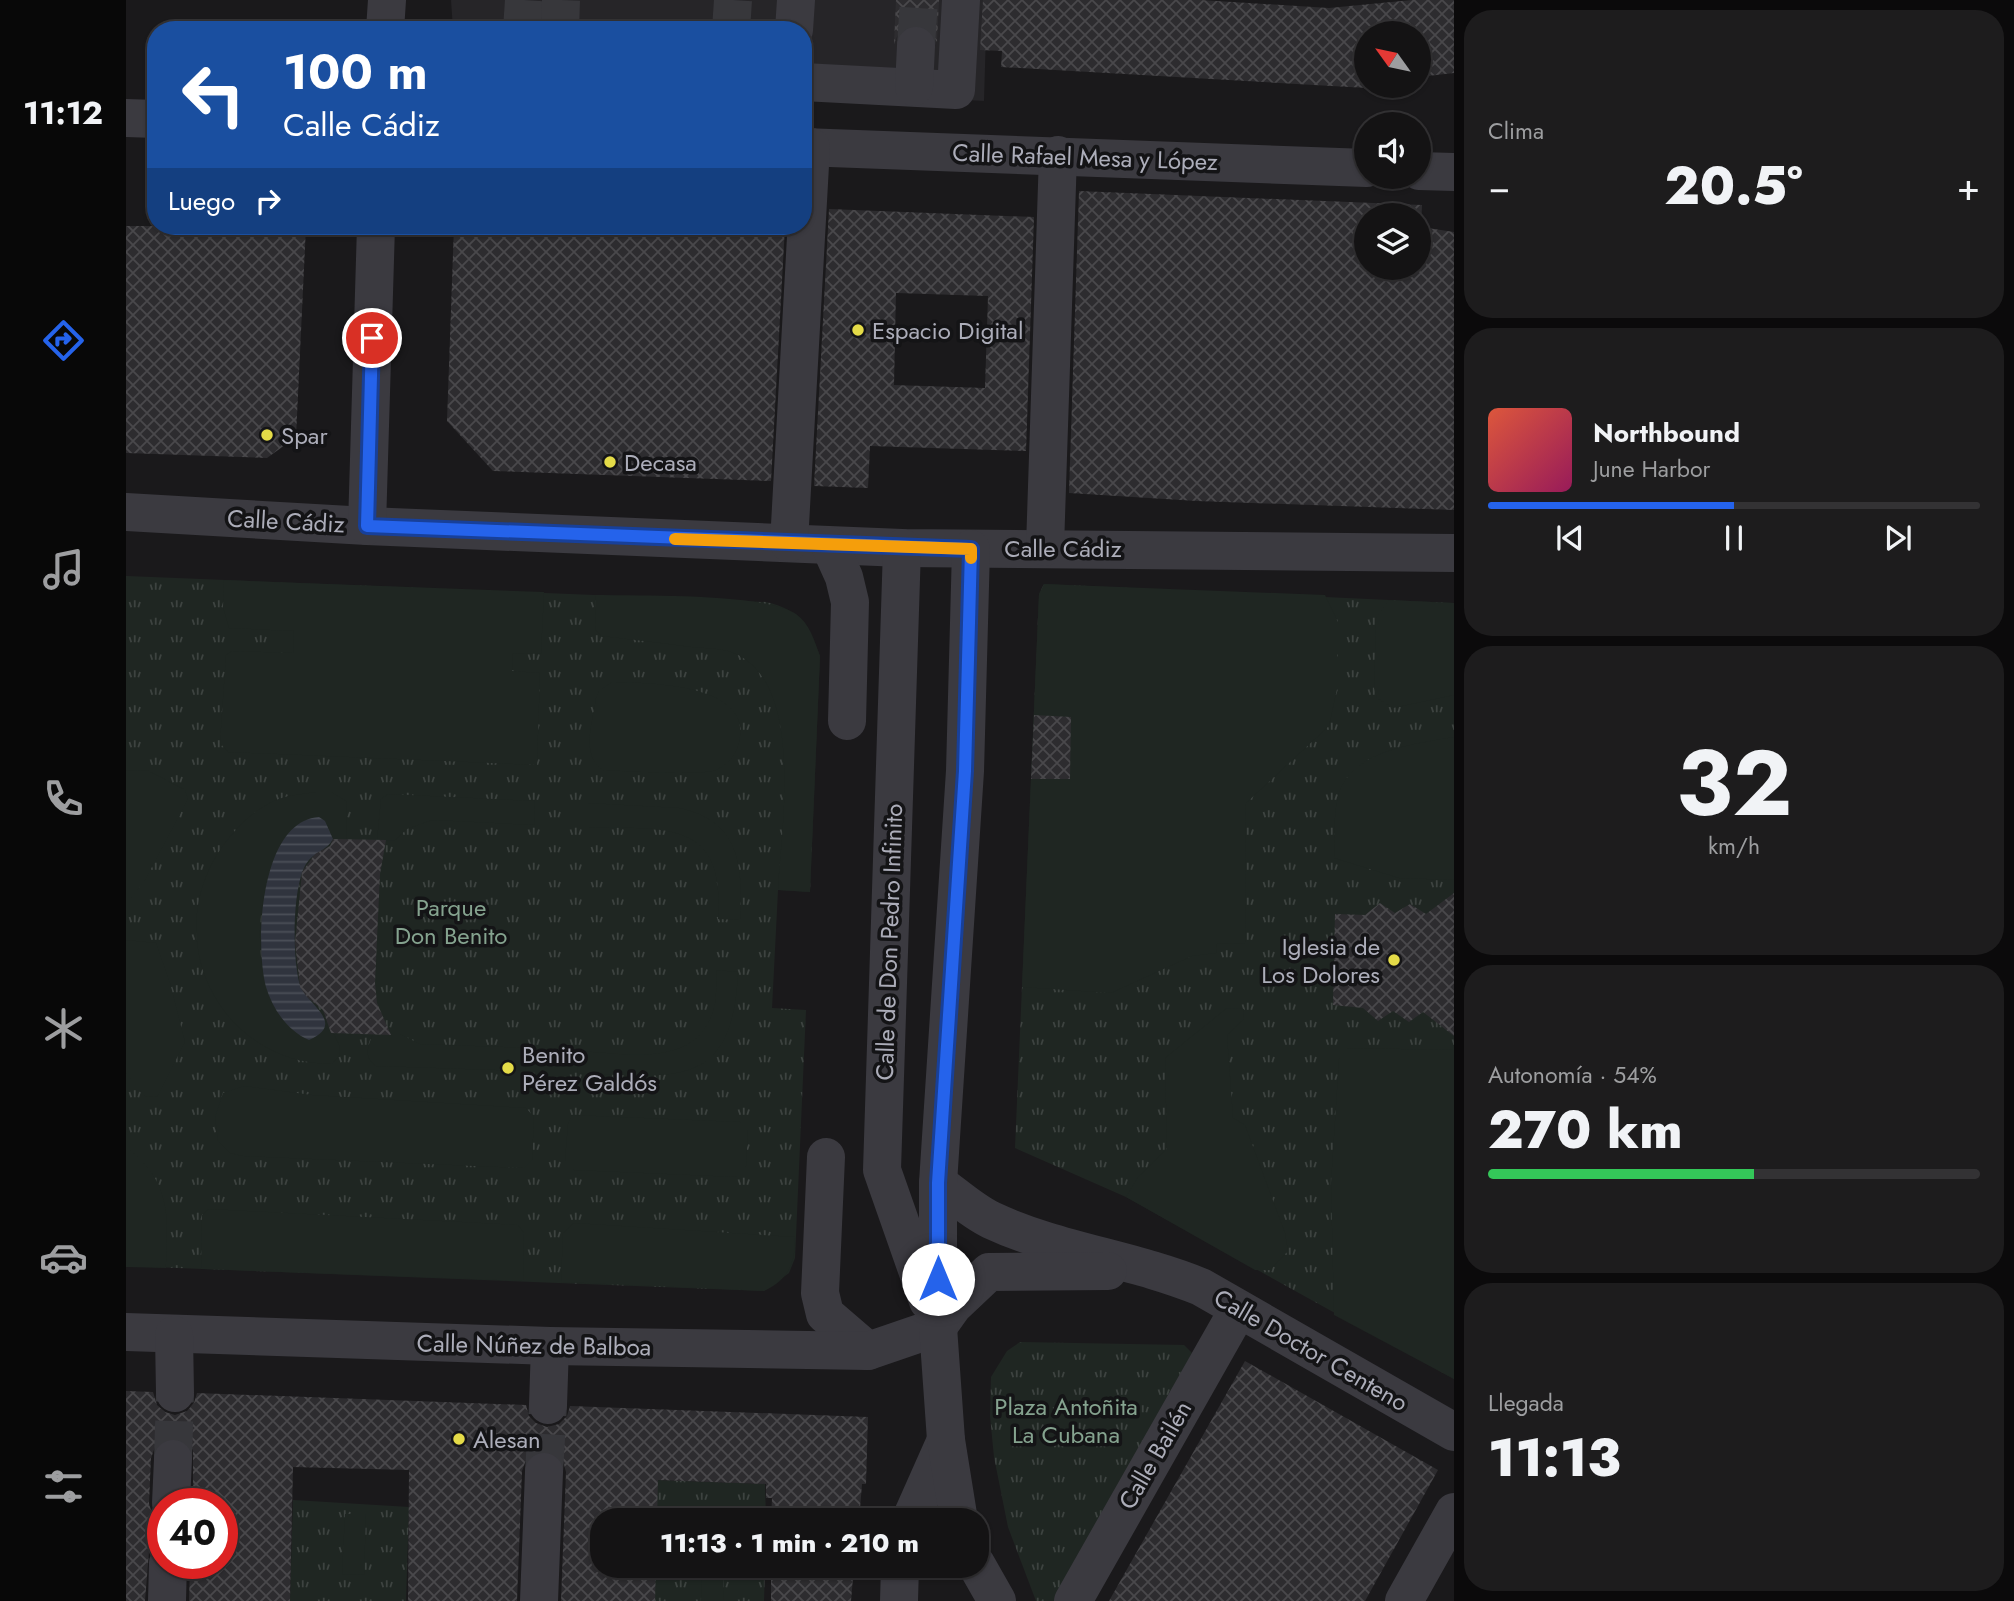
<!DOCTYPE html>
<html lang="es">
<meta charset="utf-8">
<style>
:root{--surface:#141314;--page:#1d1c1d;--text:#f1f3f6;--muted:#9d9ea0;--line:#333234;--accent:#2563eb}
body{margin:0;font-family:Jost,sans-serif;background:var(--page);color:var(--text);height:100vh;display:flex;flex-direction:column;font-size:26px;white-space:nowrap}
*{box-sizing:border-box;margin:0}
p{font-size:23px;color:var(--muted)}
.icon{flex:none;width:38px;height:38px;fill:none;stroke:currentColor;stroke-width:2;stroke-linecap:round;stroke-linejoin:round}
.map{position:relative;flex:1;overflow:hidden}
.sheet{display:flex;flex-direction:column;gap:10px;padding:10px;background:#0b0a0b;width:560px}
.sheet>*{flex:none}
.top-card{position:absolute;left:21px;top:21px;width:665px;height:214px;border-radius:28px;box-shadow:0 2px 5px #0004,0 0 0 2px var(--line);background:#1a4fa0;color:#fff;overflow:hidden}
.needle{width:46px;rotate:303deg}
.controls{position:absolute;left:1228px;top:21px;display:grid;gap:14px}
.controls a{display:grid;place-items:center;width:77px;height:77px;border-radius:50%;background:var(--surface);box-shadow:0 2px 5px #0004,0 0 0 2px var(--line);font-size:35px}
.speed{position:absolute;left:21px;top:1488px;display:flex;gap:14px;font-size:35px;font-weight:700;text-align:center}
.speed>*{display:grid;place-content:center;width:91px;height:91px;border-radius:50%;background:var(--surface);box-shadow:0 2px 5px #0004,0 0 0 2px var(--line);line-height:1}
.speed .limit{border:10px solid #d22;background:#fff;color:#111}
.pin{position:absolute;display:grid;place-items:center;width:60px;height:60px;color:#fff;margin:-30px;border:4px solid #fff;border-radius:50%;box-shadow:0 2px 7px #0007}
.me{position:absolute;width:77px;margin:-38px;rotate:0deg;stroke-linejoin:round;filter:drop-shadow(0 0 5px #0008)}
.turn{display:flex;align-items:center;gap:24px;height:147px;padding:0 21px;font-size:32px}
.turn .icon{width:91px;height:91px;stroke-width:2.5}
.turn b{display:block;font-size:49px;line-height:60px}
.then{display:flex;align-items:center;height:66px;padding:0 21px;background:#0003;gap:14px;font-size:26px}
.big{font-size:52px;font-weight:800;line-height:1.1}
.sheet .widget{flex:1;display:flex;flex-direction:column;justify-content:center;gap:10px;min-width:0;padding:0 24px;border-radius:28px;background:var(--page)}
.sheet .dial{align-items:center;gap:0}
.dial b{font-size:91px;line-height:1}
.song{display:flex;align-items:center;gap:21px}
.cover{width:84px;height:84px;border-radius:10px;background:linear-gradient(135deg,hsl(10 70% 55%),hsl(330 70% 35%))}
.played{height:7px;border-radius:4px;background:linear-gradient(90deg,var(--accent) 50%,var(--line) 50%)}
.keys{display:flex;justify-content:space-around;direction:ltr}
.heat{display:flex;justify-content:space-between;align-items:center;font-size:38px;direction:ltr}
.charge{height:10px;border-radius:5px;background:linear-gradient(90deg,#34c759 54%,var(--line) 0)}
.trip{position:absolute;left:464px;top:1508px;width:399px;height:70px;border-radius:28px;background:var(--surface);box-shadow:0 2px 5px #0004,0 0 0 2px var(--line);font-weight:800;line-height:70px;text-align:center}
main{display:flex;flex:1;min-height:0}
.dock{display:flex;flex-direction:column;width:126px;justify-content:space-around;align-items:center;background:#080808;color:var(--muted)}
.dock .icon{width:49px;height:49px}
.dock .on{color:var(--accent)}
.dock b{font-size:32px;color:var(--text)}
.map>svg:first-child{display:block}
</style>
<main>
<nav class="dock">
<b>11:12</b>
<svg class="icon on" aria-label="directions" viewBox="0 0 24 24"><path d="M12 3l9 9-9 9-9-9zM9 14v-3h6M13 9l2 2-2 2"/></svg>
<svg class="icon" aria-label="music" viewBox="0 0 24 24"><path d="M9 18V5l10-2v13"/><circle cx="6" cy="18" r="3"/><circle cx="16" cy="16" r="3"/></svg>
<svg class="icon" aria-label="phone" viewBox="0 0 24 24"><path d="M5 4h4l2 5-3 2q2 4 5 5l2-3 5 2v4C11 20 4 13 5 4z"/></svg>
<svg class="icon" aria-label="climate" viewBox="0 0 24 24"><path d="M12 3v18M4 7l16 10M4 17L20 7"/></svg>
<svg class="icon" aria-label="car" viewBox="0 0 24 24"><path d="M5 17H2v-5l4-1 3-4h7l3 4 3 1v5h-3M9 17h6M6 11h13"/><circle cx="7" cy="17" r="2"/><circle cx="17" cy="17" r="2"/></svg>
<svg class="icon" aria-label="filters" viewBox="0 0 24 24"><path d="M4 7h16M4 17h16"/><circle cx="9" cy="7" r="2"/><circle cx="15" cy="17" r="2"/></svg>
</nav>
<div class="map">
<svg width="1328" height="1601" viewBox="0 0 1328 1601">
<defs>
<pattern id="park-tufts" width="24" height="20" patternUnits="userSpaceOnUse" patternTransform="scale(1.75)"><rect width="24" height="20" fill="#1f2622"/><path d="M3 7l-1-3M5 7V3M7 7l1-3M15 17l-1-3M17 17v-4M19 17l1-3" fill="none" stroke="#3d4340"/></pattern>
<pattern id="water-rules" width="6" height="5" patternUnits="userSpaceOnUse" patternTransform="scale(1.75)"><rect width="6" height="5" fill="#30343e"/><path d="M0 2.5h6" fill="none" stroke="#4b4f58"/></pattern>
<pattern id="building-cross-hatch" width="8" height="8" patternUnits="userSpaceOnUse" patternTransform="scale(1.75)"><rect width="8" height="8" fill="#2d2c2f"/><path d="M0 0l8 8M0 8l8-8" fill="none" stroke="#49484b"/></pattern>
</defs>
<rect width="100%" height="100%" fill="#1a191b"/>
<polygon fill="#262528" points="325,0 861,0 858,101 677,91 677,30 327,30"/>
<g fill="url(#park-tufts)">
<path d="M0,576L640,602C674,610 682,625 694,656L684,892L652,890L646,1008L680,1010L669,1258L663,1273L638,1291L0,1266Z"/>
<polygon points="918,584 1328,603 1328,1379 1000,1197 889,1148 913,594"/>
<polygon points="894,1342 1058,1345 1066,1353 932,1601 910,1601 882,1527 868,1457 864,1416 865,1377 881,1351"/>
<polygon points="529,1480 639,1484 640,1521 528,1521"/>
<polygon points="167,1500 283,1507 280,1601 164,1601"/>
<polygon points="527,1566 639,1566 638,1601 527,1601"/>
</g>
<g fill="#1f2622">
<polygon points="98,580 418,592 415,654 387,653 386,671 414,673 411,765 102,752 94,743 100,655 106,651 167,653 168,631 103,628 97,607"/>
<polygon points="918,584 1199,595 1211,620 1211,689 1203,726 1120,803 1119,943 1091,944 1090,953 1066,956 985,993 896,987 913,594"/>
<path d="M470,595C513,596 640,593 670,614C684,624 688,640 694,656L684,892L652,890C655,828 681,675 602,651C590,648 576,648 565,647C535,643 505,639 475,636L469,629Z"/>
<polygon points="1263,600 1328,603 1328,695 1267,708 1251,698 1248,688 1250,618"/>
<path d="M486,682C521,683 622,683 614,737C612,752 604,764 590,770C577,776 497,771 477,770C454,755 467,722 470,698L473,691Z"/>
<path d="M1328,737V880L1273,878L1208,858C1209,838 1207,812 1213,793C1227,750 1289,744 1328,737Z"/>
<polygon points="0,770 23,771 59,790 62,799 19,880 5,898 0,898"/>
<path d="M190,792H205L220,801L221,839H207L199,821L181,820C132,852 123,951 146,1001C153,1018 169,1028 183,1040L195,1029L198,1013L214,1047L213,1056L206,1064C88,1063 29,928 103,838C115,823 130,809 148,801C161,795 176,794 190,792Z"/>
<polygon points="262,794 409,801 408,825 306,820 281,829 268,841 251,840 255,799"/>
<path d="M462,803L553,808C615,821 617,867 614,920L592,919C600,817 538,830 462,827Z"/>
<polygon points="0,940 30,943 44,983 59,1042 31,1097 19,1096 0,1073"/>
<path d="M590,970L612,972C607,1093 546,1076 451,1073L452,1051C500,1053 571,1070 588,1008C591,997 590,983 590,970Z"/>
<polygon points="1101,1008 1118,1009 1117,1020 1101,1035 1107,1118 1119,1125 1159,1233 1162,1251 1144,1270 1129,1270 1000,1197 1012,1177 1041,1149 1039,1058"/>
<path d="M247,1034H274L294,1044L401,1048L399,1071L250,1066C237,1057 242,1046 247,1034Z"/>
<polygon points="1222,1048 1328,1050 1328,1379 1208,1315 1205,1183 1213,1059"/>
<polygon points="118,1086 186,1095 400,1108 408,1117 406,1160 398,1168 117,1156 104,1153 92,1141 89,1117 97,1093"/>
<polygon points="446,1115 614,1122 622,1131 620,1166 610,1177 448,1170 439,1160 442,1124"/>
<path d="M0,1147C46,1182 42,1216 40,1268L0,1267Z"/>
<polygon points="83,1209 392,1225 398,1233 397,1281 75,1269 76,1215"/>
<path d="M448,1223L669,1237C669,1264 663,1279 638,1291L435,1282L437,1233Z"/>
<polygon points="219,1514 240,1514 238,1575 216,1574"/>
<polygon points="576,1566 598,1566 597,1601 575,1601"/>
</g>
<path fill="url(#water-rules)" d="M193,817L199,821L207,839C201,851 187,852 180,864C167,886 167,945 171,970C172,980 174,988 180,995C190,1009 216,1026 183,1040C162,1031 147,1010 140,987C129,946 133,821 193,817Z"/>
<g fill="url(#building-cross-hatch)" fill-rule="evenodd">
<polygon points="770,0 813,0 811,42 802,28 790,24 779,27 772,34 768,44"/>
<polygon points="857,0 1075,0 1203,8 1286,0 1328,0 1328,73 1293,77 1293,33 1241,33 1241,88 875,67 876,51 854,50"/>
<path d="M953,191L1296,205L1295,227L1328,232V510L1071,501L943,493ZM1241,215H1293V268H1241Z"/>
<path d="M703,209L908,217L900,451L744,446L742,488L688,486ZM770,293L862,296L859,388L768,385Z"/>
<polygon points="0,226 180,226 170,437 141,458 0,453"/>
<polygon points="328,226 659,226 645,481 367,471 321,421"/>
<polygon points="908,715 945,717 944,779 905,779"/>
<polygon points="207,839 260,840 254,874 249,983 251,1003 265,1035 205,1033 197,1010 181,997 174,987 169,943 176,872 189,854 204,846"/>
<polygon points="1328,893 1328,1036 1297,1012 1283,1022 1267,1011 1252,1021 1237,1008 1207,1005 1209,914 1239,915 1254,903 1269,913 1284,904 1300,914"/>
<polygon points="1119,1361 1312,1470 1239,1601 983,1601"/>
<polygon points="0,1391 27,1392 31,1405 39,1412 49,1415 61,1411 68,1403 71,1393 400,1405 403,1416 410,1423 421,1427 433,1424 441,1416 444,1406 742,1417 740,1484 736,1484 733,1521 645,1521 646,1498 640,1498 640,1484 532,1480 531,1521 476,1521 476,1566 530,1566 529,1601 435,1601 440,1472 437,1461 429,1453 418,1450 408,1452 400,1460 396,1471 391,1601 282,1601 283,1470 167,1467 164,1601 63,1601 64,1563 96,1563 96,1503 67,1503 67,1450 58,1440 47,1437 38,1439 29,1447 25,1458 23,1503 26,1514 37,1523 37,1542 23,1552 19,1601 0,1601"/>
<polygon points="645,1566 728,1566 725,1601 645,1601"/>
</g>
<g fill="none" stroke-linecap="round" stroke-linejoin="round">
<g stroke="#37373b" stroke-width="38" stroke-dasharray="38 19" stroke-linecap="butt">
<polyline points="396,30 398,0"/>
<polyline points="434,30 435,0"/>
<polyline points="605,30 607,0"/>
<polyline points="790,46 793,0"/>
<polyline points="47,1459 49,1393"/>
<polyline points="418,1472 422,1405"/>
</g>
<g stroke="#3b3a40" stroke-width="38">
<polyline points="259,30 261,0"/>
<polyline points="668,30 670,0"/>
<polyline points="677,82 830,90 835,0"/>
<polyline points="788,87 790,46"/>
<polyline points="0,118 30,119"/>
<polyline points="677,147 1241,168"/>
<polyline points="1293,171 1328,172"/>
<polyline points="0,512 241,526 776,548 1328,553"/>
<polyline points="241,526 250,226"/>
<polyline points="663,543 685,147"/>
<polyline points="704,546 718,577 724,602 721,721"/>
<polyline points="919,547 932,155"/>
<polyline points="776,548 756,1170 802,1301"/>
<polyline points="700,1157 694,1293 699,1314 742,1351"/>
<path d="M812,1183C829,1195 846,1211 865,1220C931,1251 1007,1259 1075,1287L1328,1432"/>
<polyline points="812,1327 827,1306 863,1272 982,1271"/>
<polyline points="0,1332 424,1346 742,1351 812,1327"/>
<polyline points="48,1335 49,1393"/>
<polyline points="422,1405 424,1346"/>
<polyline points="45,1503 47,1459"/>
<polyline points="784,1521 820,1440"/>
<polyline points="833,1521 820,1440 812,1327 812,1183 839,771 845,549"/>
<polyline points="850,1564 871,1601"/>
<polyline points="41,1601 42,1563"/>
<polyline points="413,1601 418,1472"/>
<polyline points="773,1601 774,1566"/>
<polyline points="947,1601 1112,1310"/>
<polyline points="1278,1601 1328,1512"/>
</g>
</g>
<g fill="none" stroke-linecap="round" stroke-linejoin="round">
<g stroke="#184099" stroke-width="18">
<polyline id="route" points="246,338 241,526 845,549 839,771 812,1183 812,1279"/>
</g>
<use href="#route" stroke="#2563eb" stroke-width="12"/>
<polyline stroke="#f59e0b" stroke-width="12" points="549,539 845,549 845,558"/>
</g>
<g fill="#e4db48" stroke="#141416" stroke-width="2.5">
<circle cx="732" cy="330" r="7"/>
<circle cx="141" cy="435" r="7"/>
<circle cx="484" cy="462" r="7"/>
<circle cx="1268" cy="960" r="7"/>
<circle cx="382" cy="1068" r="7"/>
<circle cx="333" cy="1439" r="7"/>
</g>
<g text-anchor="middle" dominant-baseline="central" stroke-width="7" stroke-linejoin="round" paint-order="stroke">
<g font-size="24" fill="#acadb9" stroke="#141416">
<text transform="translate(959 157) rotate(2)">Calle Rafael Mesa y López</text>
<text transform="translate(160 521) rotate(3)">Calle Cádiz</text>
<text x="937" y="548">Calle Cádiz</text>
<text transform="translate(763 942) rotate(-88)">Calle de Don Pedro Infinito</text>
<text transform="translate(408 1345) rotate(1)">Calle Núñez de Balboa</text>
<text transform="translate(1185 1350) rotate(30)">Calle Doctor Centeno</text>
<text transform="translate(1029 1455) rotate(-60)">Calle Bailén</text>
</g>
<g font-size="24" fill="#acadb9" stroke="#141416" text-anchor="start">
<text x="746" y="330">Espacio Digital</text>
<text x="155" y="435">Spar</text>
<text x="498" y="462">Decasa</text>
<text x="1254" y="946" text-anchor="end">Iglesia de<tspan x="1254" dy="28">Los Dolores</tspan></text>
<text x="396" y="1054">Benito<tspan x="396" dy="28">Pérez Galdós</tspan></text>
<text x="347" y="1439">Alesan</text>
</g>
<g font-size="24" fill="#85a38f" stroke="#141416">
<text x="325" y="907">Parque<tspan x="325" dy="28">Don Benito</tspan></text>
<text x="940" y="1406">Plaza Antoñita<tspan x="940" dy="28">La Cubana</tspan></text>
</g>
</g>
</svg>
<div class="controls">
<a><svg class="needle" viewBox="-14 -14 28 28"><path d="M0-13l5 13h-10z" fill="#e53935"/><path d="M0 13l5-13h-10z" fill="#9d9ea0"/></svg></a>
<a><svg class="icon" aria-label="sound" viewBox="0 0 24 24"><path d="M4 9h4l5-4v14l-5-4H4zM17 9q2 3 0 6"/></svg></a>
<a><svg class="icon" aria-label="layers" viewBox="0 0 24 24"><path d="M12 4l9 5-9 5-9-5zM3 14l9 5 9-5"/></svg></a>
</div>
<div class="speed"><div class="limit">40</div></div>
<div class="pin" style="left:246px;top:338px;background:#d93025"><svg class="icon" aria-label="arrive" viewBox="0 0 24 24"><path d="M6 21V4h12l-3 4 3 4H6"/></svg></div>
<svg class="me" style="left:812px;top:1279px" viewBox="-20 -20 40 40"><circle r="19" fill="#fff"/><path d="M0-13L10 11 0 6-10 11z" fill="#2563eb"/></svg>
<div class="trip">11:13 · 1 min · 210 m</div>
<div class="top-card">
<div class="turn"><svg class="icon" aria-label="left" viewBox="0 0 24 24"><path d="M17 20v-9H6M10 6l-5 5 5 5"/></svg><div><b>100 m</b>Calle Cádiz</div></div>
<div class="then">Luego<svg class="icon" aria-label="right" viewBox="0 0 24 24"><path d="M7 20v-9h11M14 6l5 5-5 5"/></svg></div>
</div>
</div>
<section class="sheet">
<div class="widget"><p>Clima</p>
<div class="heat"><a>−</a><b class="big">20.5°</b><a>+</a></div>
</div>
<div class="widget">
<div class="song"><i class="cover"></i><div><b>Northbound</b><p>June Harbor</p></div></div>
<div class="played"></div>
<div class="keys"><svg class="icon" aria-label="previous" viewBox="0 0 24 24"><path d="M18 5L8 12l10 7zM5 5v14"/></svg><svg class="icon" aria-label="pause" viewBox="0 0 24 24"><path d="M8 5v14M16 5v14"/></svg><svg class="icon" aria-label="next" viewBox="0 0 24 24"><path d="M6 5l10 7-10 7zM19 5v14"/></svg></div>
</div>
<div class="widget dial"><b>32</b><p>km/h</p></div>
<div class="widget"><p>Autonomía · 54%</p><b class="big">270 km</b><div class="charge"></div></div>
<div class="widget"><p>Llegada</p><b class="big">11:13</b></div>
</section>
</main>
